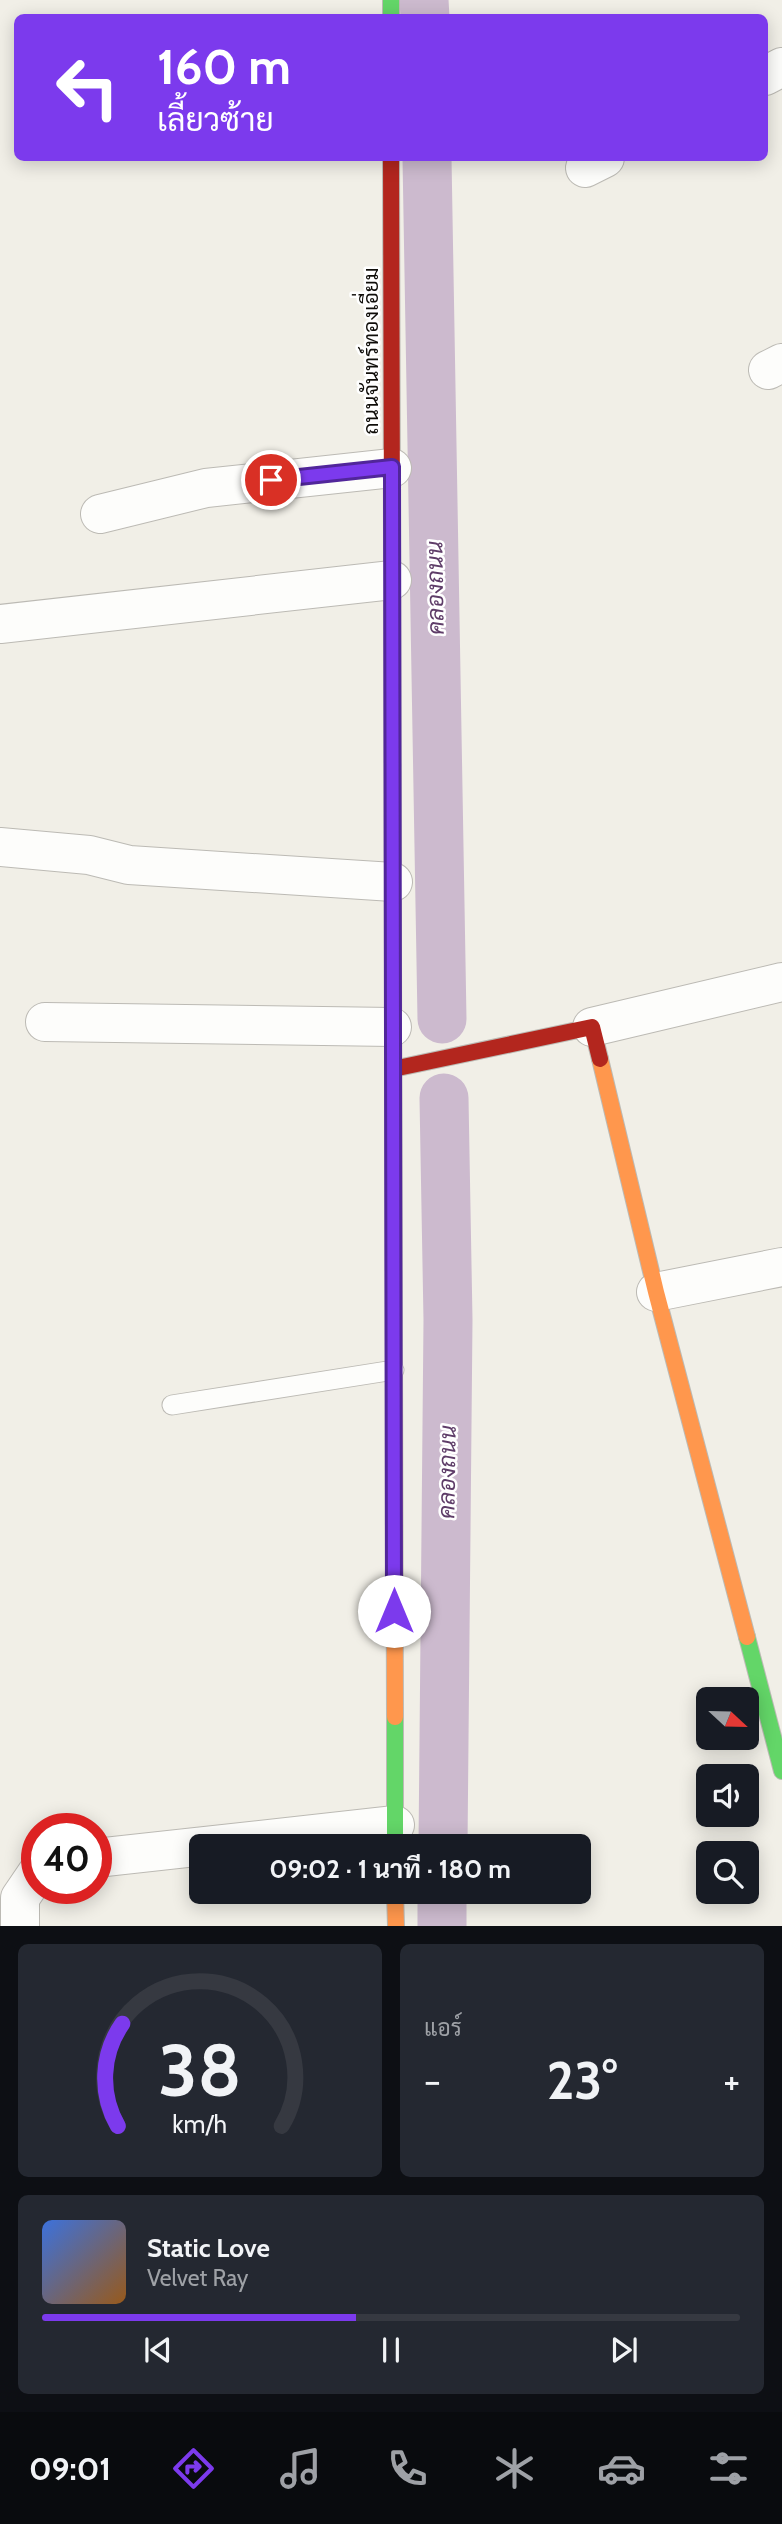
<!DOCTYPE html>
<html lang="th">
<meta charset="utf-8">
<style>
:root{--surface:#171b24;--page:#242831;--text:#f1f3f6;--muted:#9ea1a6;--line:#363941;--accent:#7c3aed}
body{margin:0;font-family:Cabin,Sarabun,sans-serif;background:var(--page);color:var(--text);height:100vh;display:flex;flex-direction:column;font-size:26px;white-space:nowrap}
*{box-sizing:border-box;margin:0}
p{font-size:23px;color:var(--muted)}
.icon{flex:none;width:38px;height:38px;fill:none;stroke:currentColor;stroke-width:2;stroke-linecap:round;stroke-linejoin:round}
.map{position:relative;height:1926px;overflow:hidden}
.drawer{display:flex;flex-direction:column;gap:18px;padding:18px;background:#0d0f14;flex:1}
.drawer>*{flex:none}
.hud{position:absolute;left:14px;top:14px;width:754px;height:147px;border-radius:10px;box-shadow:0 4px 18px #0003;background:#7c3aed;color:#fff;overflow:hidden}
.needle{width:46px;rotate:112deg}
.controls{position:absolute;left:696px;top:1687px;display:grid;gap:14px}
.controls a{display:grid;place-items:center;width:63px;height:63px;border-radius:10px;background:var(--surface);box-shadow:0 4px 18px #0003;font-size:35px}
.speed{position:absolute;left:21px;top:1813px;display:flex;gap:14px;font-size:35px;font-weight:700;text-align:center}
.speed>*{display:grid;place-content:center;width:91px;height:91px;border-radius:50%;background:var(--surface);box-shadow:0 4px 18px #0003;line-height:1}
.speed .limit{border:10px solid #d22;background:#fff;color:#111}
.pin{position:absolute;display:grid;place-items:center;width:60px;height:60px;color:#fff;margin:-30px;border:4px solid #fff;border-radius:50%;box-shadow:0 2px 7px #0007}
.me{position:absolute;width:77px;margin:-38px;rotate:0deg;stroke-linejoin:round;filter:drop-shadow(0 0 5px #0008)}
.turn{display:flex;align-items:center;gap:24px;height:147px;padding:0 28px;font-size:32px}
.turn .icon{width:91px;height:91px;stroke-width:2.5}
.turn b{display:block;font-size:49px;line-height:60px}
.big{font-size:52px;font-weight:700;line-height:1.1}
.drawer .widget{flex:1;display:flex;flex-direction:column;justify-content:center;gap:10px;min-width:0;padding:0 24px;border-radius:10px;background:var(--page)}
.drawer .dial{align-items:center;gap:0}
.dial svg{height:182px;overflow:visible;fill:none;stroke:var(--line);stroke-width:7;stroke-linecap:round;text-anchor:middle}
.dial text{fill:var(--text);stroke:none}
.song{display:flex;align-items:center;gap:21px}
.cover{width:84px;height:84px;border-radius:10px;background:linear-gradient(135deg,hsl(220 70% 55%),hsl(30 70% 35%))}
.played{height:7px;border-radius:4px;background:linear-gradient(90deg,var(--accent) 45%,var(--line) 45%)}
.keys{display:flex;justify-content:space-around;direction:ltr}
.heat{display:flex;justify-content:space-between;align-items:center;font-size:38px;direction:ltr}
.drawer .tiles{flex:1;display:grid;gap:18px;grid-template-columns:1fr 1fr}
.widget:last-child{grid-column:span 2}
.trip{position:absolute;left:189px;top:1834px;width:402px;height:70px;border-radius:10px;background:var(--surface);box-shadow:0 4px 18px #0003;font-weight:700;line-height:70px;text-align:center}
.tab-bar{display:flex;height:112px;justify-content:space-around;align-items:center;background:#090b0e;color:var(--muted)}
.tab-bar .icon{width:49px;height:49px}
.tab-bar .selected{color:var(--accent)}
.tab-bar b{font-size:32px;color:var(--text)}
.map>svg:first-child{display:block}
</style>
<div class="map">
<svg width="782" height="1926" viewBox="0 0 782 1926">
<rect width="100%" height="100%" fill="#f1efe7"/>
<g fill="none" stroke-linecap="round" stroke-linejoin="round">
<g stroke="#ccbace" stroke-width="49">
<polyline points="424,0 425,18"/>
<polyline points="427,158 442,1019"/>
<polyline points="443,1846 448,1320 444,1098"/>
<polyline points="442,1926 442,1892"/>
</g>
<g stroke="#bcbab4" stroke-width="21">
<polyline id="lane" points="172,1405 394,1370"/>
</g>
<g stroke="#bcbab4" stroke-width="40">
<g id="street">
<polyline points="765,76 782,67"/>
<polyline points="585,168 605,158"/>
<polyline points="768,370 782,363"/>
<polyline points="100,514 206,488 392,468"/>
<polyline points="0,624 392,580"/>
<polyline points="0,847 89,855 129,865 393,882"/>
<polyline points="45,1022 392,1027"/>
<polyline points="592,1027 782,982"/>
<polyline points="656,1292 782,1267"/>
<polyline points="96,1858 395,1825"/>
<polyline points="20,1926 20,1898 37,1873"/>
</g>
</g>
<g stroke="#bcbab4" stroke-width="18">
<g id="fast">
<polyline points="391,0 391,18"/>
<polyline points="392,529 393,962"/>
<polyline points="747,1637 782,1771"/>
<polyline points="395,1717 395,1846"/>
</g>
</g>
<g stroke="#bcbab4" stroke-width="18">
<g id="slow">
<polyline points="600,1059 656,1292 747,1637"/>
<polyline points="394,1356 395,1717"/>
<polyline points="395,1892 396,1926"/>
</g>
</g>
<g stroke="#bcbab4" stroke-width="18">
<g id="jam">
<polyline points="391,158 392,529"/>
<polyline points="393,962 394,1356"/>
<polyline points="393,1069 592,1027 600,1059"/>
</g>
</g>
<use href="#lane" stroke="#fdfdfb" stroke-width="19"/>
<use href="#street" stroke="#fdfdfb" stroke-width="38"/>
<use href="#fast" stroke="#63d668" stroke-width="16"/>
<use href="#slow" stroke="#ff974d" stroke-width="16"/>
<use href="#jam" stroke="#b3261e" stroke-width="16"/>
</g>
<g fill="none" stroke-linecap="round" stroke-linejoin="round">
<g stroke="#51269a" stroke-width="18">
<polyline id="route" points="271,480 392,467 394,1611"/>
</g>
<use href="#route" stroke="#7c3aed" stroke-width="12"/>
</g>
<g text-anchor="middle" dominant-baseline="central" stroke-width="5" stroke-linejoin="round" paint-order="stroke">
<g font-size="21" fill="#0f0d09" stroke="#fff">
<text transform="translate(370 351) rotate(-90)">ถนนจันทร์ทองเอี่ยม</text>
</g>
<g font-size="23" font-style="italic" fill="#5e3c68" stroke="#fff">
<text transform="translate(435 588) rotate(-91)">คลองถนน</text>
<text transform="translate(447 1472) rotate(-89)">คลองถนน</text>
</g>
</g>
</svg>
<div class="controls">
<a><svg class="needle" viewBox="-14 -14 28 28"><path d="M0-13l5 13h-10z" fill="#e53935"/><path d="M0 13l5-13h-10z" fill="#9ea1a6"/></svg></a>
<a><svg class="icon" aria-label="sound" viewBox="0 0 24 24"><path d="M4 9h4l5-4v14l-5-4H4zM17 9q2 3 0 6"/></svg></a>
<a><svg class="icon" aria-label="search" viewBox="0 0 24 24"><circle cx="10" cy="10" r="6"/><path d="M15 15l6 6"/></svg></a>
</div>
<div class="speed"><div class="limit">40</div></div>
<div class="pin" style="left:271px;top:480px;background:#d93025"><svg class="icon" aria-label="arrive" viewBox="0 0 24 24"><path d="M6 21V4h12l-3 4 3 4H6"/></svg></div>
<svg class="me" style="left:394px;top:1611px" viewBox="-20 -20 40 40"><circle r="19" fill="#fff"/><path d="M0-13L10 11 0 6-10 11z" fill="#7c3aed"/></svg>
<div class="trip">09:02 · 1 นาที · 180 m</div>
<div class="hud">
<div class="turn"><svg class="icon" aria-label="left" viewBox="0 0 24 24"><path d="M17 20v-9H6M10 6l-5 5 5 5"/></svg><div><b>160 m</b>เลี้ยวซ้าย</div></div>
</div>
</div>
<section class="drawer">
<div class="tiles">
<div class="widget dial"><svg viewBox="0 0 100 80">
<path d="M14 69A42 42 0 1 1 86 69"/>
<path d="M14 69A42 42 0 0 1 16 24" stroke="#7c3aed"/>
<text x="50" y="56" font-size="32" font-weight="700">38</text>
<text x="50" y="72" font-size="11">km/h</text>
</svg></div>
<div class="widget"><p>แอร์</p>
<div class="heat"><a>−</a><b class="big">23°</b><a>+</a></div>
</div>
<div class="widget">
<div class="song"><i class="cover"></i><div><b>Static Love</b><p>Velvet Ray</p></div></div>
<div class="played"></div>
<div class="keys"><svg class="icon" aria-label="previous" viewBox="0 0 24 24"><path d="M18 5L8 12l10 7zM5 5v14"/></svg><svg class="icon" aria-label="pause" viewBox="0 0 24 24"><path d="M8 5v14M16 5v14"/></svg><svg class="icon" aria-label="next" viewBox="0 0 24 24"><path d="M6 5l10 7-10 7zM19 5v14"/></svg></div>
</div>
</div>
</section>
<nav class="tab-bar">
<b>09:01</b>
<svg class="icon selected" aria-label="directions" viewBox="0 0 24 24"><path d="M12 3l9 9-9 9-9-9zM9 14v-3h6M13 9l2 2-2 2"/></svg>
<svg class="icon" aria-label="music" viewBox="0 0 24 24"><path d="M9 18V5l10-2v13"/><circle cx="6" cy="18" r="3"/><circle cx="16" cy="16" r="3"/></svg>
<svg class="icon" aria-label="phone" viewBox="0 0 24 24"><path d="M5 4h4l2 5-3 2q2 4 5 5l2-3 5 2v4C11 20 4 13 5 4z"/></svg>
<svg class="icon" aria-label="climate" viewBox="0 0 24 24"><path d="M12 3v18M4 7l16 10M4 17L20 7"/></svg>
<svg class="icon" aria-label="car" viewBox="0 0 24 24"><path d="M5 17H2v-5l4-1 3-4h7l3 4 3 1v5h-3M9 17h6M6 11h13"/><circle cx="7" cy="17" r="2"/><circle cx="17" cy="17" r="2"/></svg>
<svg class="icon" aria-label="filters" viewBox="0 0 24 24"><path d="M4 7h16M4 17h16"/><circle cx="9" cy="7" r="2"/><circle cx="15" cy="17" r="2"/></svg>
</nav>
